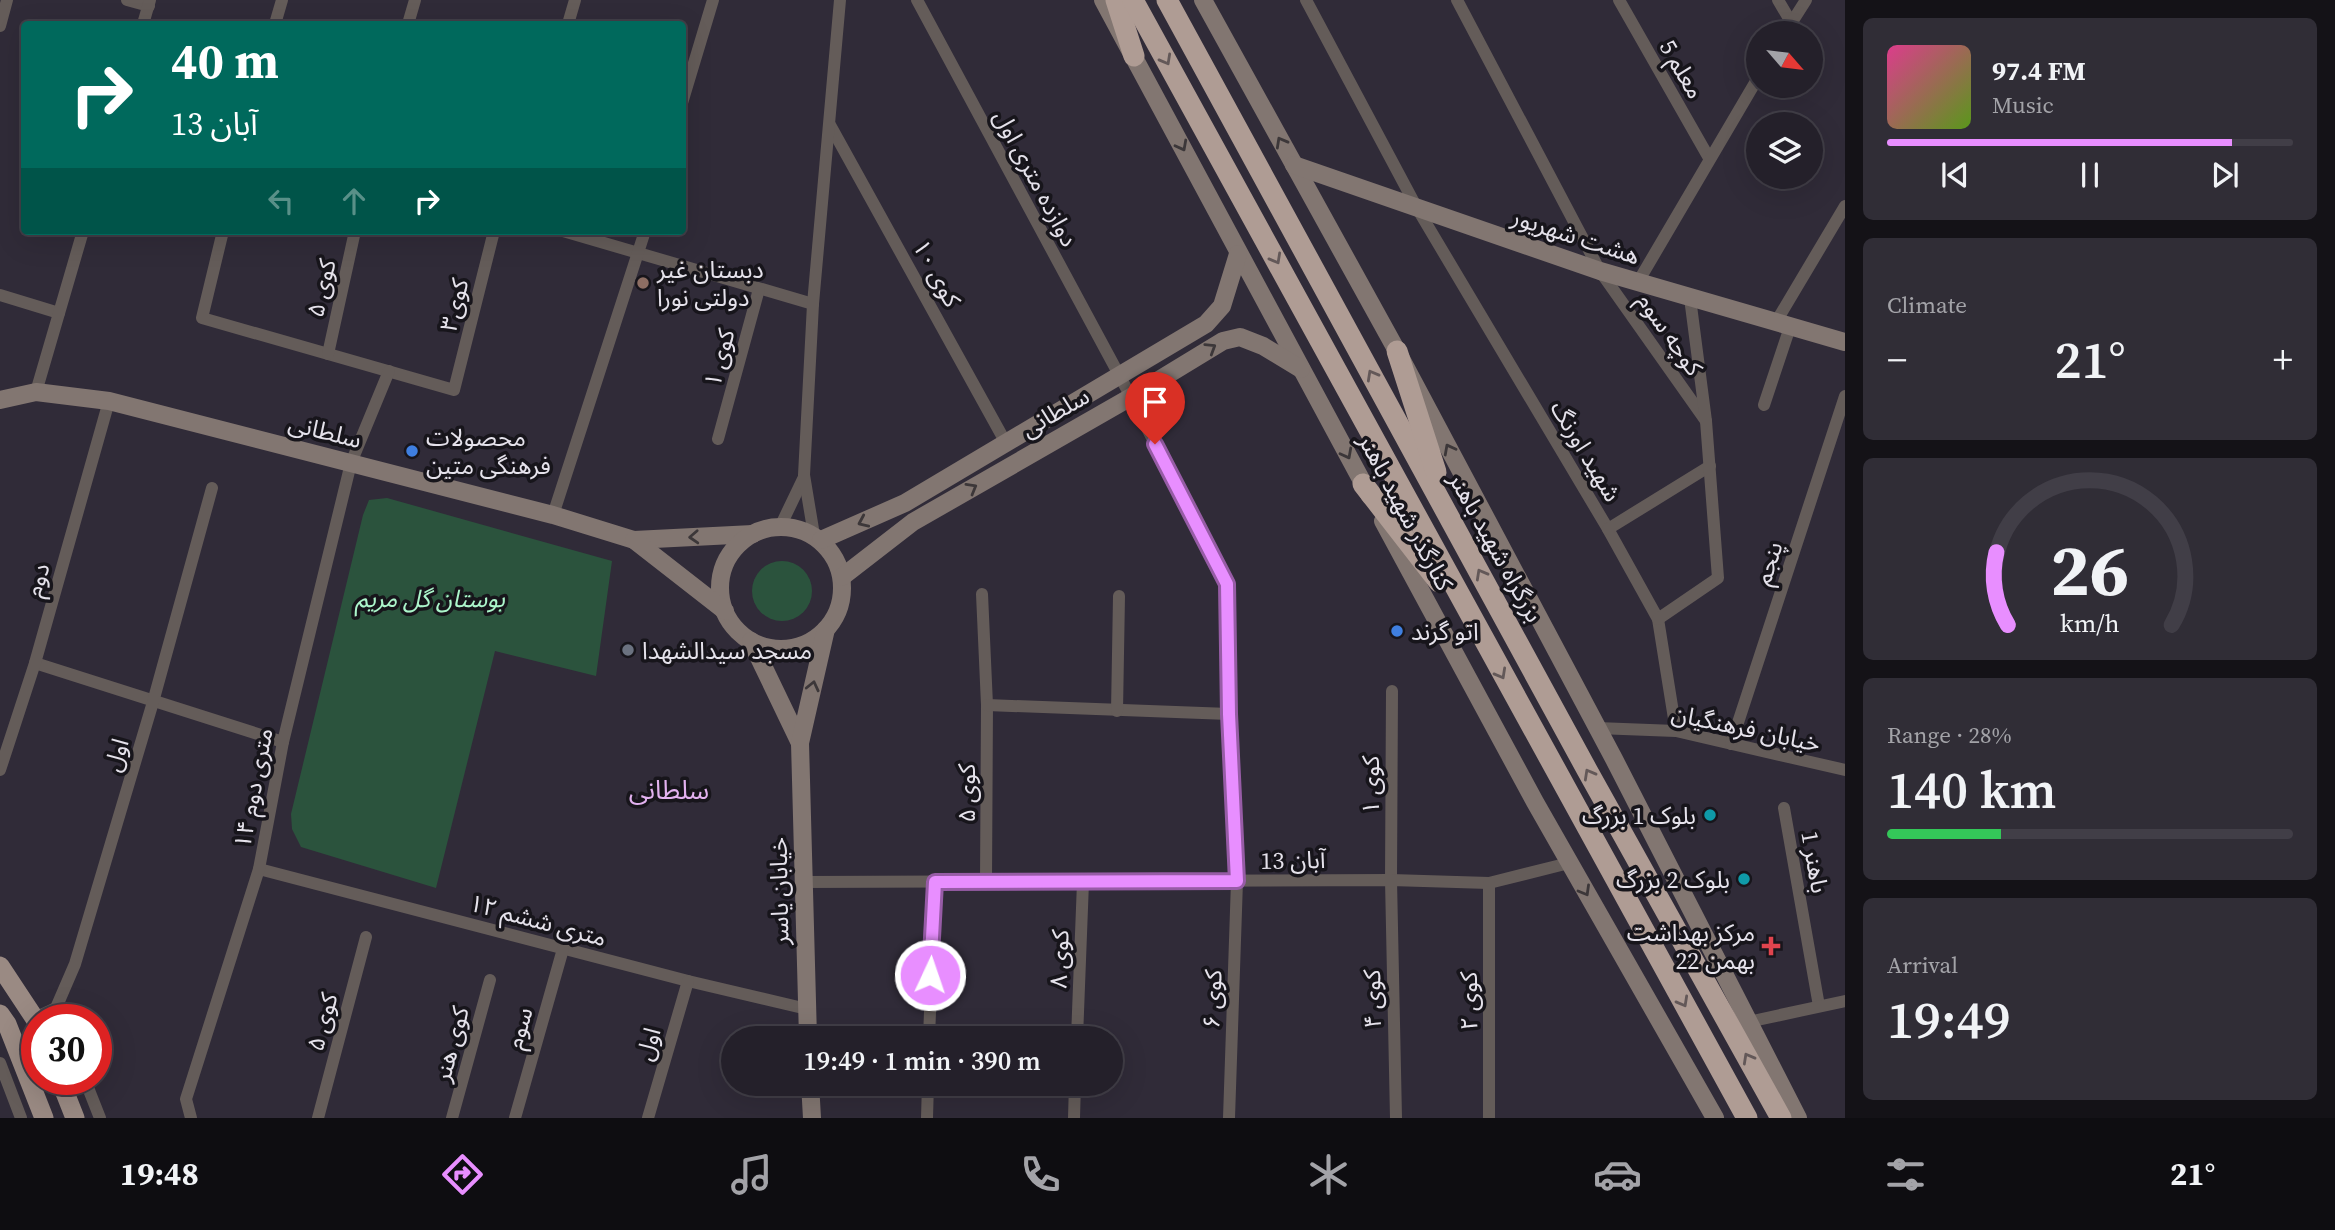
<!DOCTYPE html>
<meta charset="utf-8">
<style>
:root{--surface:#24202a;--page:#302d36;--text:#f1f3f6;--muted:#a3a3a8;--line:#413e47;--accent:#e88eff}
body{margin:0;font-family:"Source Serif 4","Noto Sans Arabic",serif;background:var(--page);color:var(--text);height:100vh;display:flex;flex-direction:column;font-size:26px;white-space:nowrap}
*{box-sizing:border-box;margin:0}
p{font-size:23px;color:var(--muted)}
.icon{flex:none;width:38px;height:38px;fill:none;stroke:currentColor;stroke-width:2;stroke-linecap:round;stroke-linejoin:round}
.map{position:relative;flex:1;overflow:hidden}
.details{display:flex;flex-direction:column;gap:18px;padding:18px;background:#141217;width:490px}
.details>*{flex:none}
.guide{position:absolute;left:21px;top:21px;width:665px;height:214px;border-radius:7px;box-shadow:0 7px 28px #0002,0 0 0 2px var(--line);background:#00695c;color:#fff;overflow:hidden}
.needle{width:46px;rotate:118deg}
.buttons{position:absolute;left:1746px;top:21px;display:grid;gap:14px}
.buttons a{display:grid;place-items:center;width:77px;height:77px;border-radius:50%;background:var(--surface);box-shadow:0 7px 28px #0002,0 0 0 2px var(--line);font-size:35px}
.speed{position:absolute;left:21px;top:1004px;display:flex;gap:14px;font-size:35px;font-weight:700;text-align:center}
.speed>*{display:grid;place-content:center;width:91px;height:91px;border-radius:50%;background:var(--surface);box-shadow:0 7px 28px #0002,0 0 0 2px var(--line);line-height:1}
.speed .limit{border:10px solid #d22;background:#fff;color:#111}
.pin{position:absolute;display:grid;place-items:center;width:60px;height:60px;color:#fff;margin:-72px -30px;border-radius:50% 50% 50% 0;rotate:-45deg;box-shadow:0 0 7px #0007}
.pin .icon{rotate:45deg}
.me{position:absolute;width:77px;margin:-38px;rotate:3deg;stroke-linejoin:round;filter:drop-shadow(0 0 5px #0008)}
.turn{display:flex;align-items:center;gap:24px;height:147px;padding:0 35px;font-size:32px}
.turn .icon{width:91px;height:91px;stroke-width:2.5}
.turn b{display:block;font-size:49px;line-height:60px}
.lanes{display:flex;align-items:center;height:66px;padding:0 35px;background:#0003;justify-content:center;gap:35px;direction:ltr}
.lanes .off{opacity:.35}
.big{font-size:52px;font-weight:600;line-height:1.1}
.details .tile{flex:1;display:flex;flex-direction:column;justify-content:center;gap:10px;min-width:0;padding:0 24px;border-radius:10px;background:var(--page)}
.details .dial{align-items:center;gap:0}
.dial svg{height:182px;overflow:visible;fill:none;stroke:var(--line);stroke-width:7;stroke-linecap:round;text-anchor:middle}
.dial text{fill:var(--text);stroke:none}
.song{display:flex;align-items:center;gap:21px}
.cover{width:84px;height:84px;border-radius:10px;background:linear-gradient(135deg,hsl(330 70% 55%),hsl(90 70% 35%))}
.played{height:7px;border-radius:4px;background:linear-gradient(90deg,var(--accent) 85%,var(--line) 85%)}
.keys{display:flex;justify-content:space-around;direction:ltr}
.heat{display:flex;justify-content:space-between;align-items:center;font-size:38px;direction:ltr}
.charge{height:10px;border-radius:5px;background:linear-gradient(90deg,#34c759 28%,var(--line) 0)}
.trip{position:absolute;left:721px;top:1026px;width:402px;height:70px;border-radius:35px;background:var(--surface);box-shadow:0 7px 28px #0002,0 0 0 2px var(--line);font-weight:600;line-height:70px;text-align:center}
.tabs{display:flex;height:112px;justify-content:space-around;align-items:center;background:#0e0d11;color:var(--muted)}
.tabs .icon{width:49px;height:49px}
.tabs .selected{color:var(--accent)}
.tabs b{font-size:32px;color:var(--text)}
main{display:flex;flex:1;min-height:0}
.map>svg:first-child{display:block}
</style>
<main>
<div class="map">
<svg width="1845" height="1118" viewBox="0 0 1845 1118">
<rect width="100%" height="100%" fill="#302b38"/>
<g fill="#2b533d">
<polygon points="387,498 612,561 596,676 495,651 436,888 301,847 292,829 291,814 363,515 369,500"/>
<circle cx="782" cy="591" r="30"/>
</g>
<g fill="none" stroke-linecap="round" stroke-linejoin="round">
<g stroke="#645c59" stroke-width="12">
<polyline points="127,0 149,6"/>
<polyline points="917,0 1131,397 1227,584 1229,714 1237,881 1229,1118"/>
<polyline points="1306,0 1417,208 1608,529 1658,619 1676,731"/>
<polyline points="1457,0 1600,271 1706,421"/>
<polyline points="1619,0 1709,158"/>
<polyline points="1778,0 1791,22"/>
<polyline points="143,24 150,0"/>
<polyline points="275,24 282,0"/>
<polyline points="408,24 415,0"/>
<polyline points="568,24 575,0"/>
<polyline points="0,26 7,0"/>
<polyline points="1785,33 1806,0"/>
<polyline points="682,103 713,0"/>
<polyline points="830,125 1006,443"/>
<polyline points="223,231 202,318 454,390 494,231"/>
<polyline points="563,231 813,304"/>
<polyline points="1638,282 1759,76"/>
<polyline points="0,295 59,313"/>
<polyline points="1776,322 1845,206"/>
<polyline points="328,354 355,231"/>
<polyline points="36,392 83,231"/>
<polyline points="1764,405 1790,327"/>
<polyline points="718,439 759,289"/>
<polyline points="553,515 645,231"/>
<polyline points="780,527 803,479"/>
<polyline points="1608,529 1710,466"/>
<polyline points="814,535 804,475 813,304 840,0"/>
<polyline points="982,594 987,705 986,882"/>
<polyline points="1658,619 1718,578 1706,421 1690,298"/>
<polyline points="35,663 283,742"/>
<polyline points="1392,691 1391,880 1396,1118"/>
<polyline points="987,705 1229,714"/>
<polyline points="1117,711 1119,596"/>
<polyline points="1597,728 1676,731 1845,770"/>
<polyline points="1731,744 1845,396"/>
<polyline points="0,770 35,663 109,401"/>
<polyline points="1784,808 1819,1006"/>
<polyline points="259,869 688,981 807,1009"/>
<polyline points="803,882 1391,880 1489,883 1569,863"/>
<polyline points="1489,883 1489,1118"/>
<polyline points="35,1018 56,1008 75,964 153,702 212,488"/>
<polyline points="1748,1022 1845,1001"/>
<polyline points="929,1038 935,882"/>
<polyline points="1077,1038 1083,882"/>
<polyline points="0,1063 21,1118"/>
<polyline points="85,1080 100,1118"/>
<polyline points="191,1118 186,1099 259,869 283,742 351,463 389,371"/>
<polyline points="318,1118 366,937"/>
<polyline points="452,1118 490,980"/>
<polyline points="515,1118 563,949"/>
<polyline points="648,1118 688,981"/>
<polyline points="927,1118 928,1083"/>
<polyline points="1074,1118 1075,1083"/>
</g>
<g stroke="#827671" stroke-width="18">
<polyline points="1103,0 1370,496"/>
<polyline points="1203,0 1397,351 1614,759 1798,1118"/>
<polyline points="1294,165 1600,271 1845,342"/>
<polyline points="0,400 36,392 109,401 553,515 634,540 753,534"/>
<polyline points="1383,521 1535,802 1715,1118"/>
<circle cx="781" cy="588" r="61"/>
<polyline points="634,540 725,611"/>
<polyline points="821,540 905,503 1206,324 1222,306 1238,254"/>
<polyline points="842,577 913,522 1131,397 1223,341 1240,337 1263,346 1301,369"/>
<polyline points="751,641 800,743"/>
<polyline points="808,1038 800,743 826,629"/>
<polyline points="810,1083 812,1118"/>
</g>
<g stroke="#9a8a83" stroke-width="19">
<polyline points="0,966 37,1022"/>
<polyline points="0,1014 7,1024 44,1118"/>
<polyline points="60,1080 75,1118"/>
</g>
<g stroke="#af9c94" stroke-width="21">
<polyline points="1116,0 1134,56"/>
<polyline points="1133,0 1747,1118"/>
<polyline points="1167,0 1587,770 1781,1118"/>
<polyline points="1397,351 1436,472"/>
<polyline points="1363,484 1439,582"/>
</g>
</g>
<defs><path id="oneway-chevron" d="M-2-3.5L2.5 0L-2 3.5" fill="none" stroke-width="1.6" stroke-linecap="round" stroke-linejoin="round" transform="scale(1.75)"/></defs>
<g stroke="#635858">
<use href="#oneway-chevron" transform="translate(1166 60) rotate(61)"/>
<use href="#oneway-chevron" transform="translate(1276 259) rotate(61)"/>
<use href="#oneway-chevron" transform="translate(1372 375) rotate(-119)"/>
<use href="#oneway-chevron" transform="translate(1481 574) rotate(-119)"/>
<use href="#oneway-chevron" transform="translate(1501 674) rotate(61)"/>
<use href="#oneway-chevron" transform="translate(1589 774) rotate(-119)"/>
<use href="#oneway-chevron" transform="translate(1683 1002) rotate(61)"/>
<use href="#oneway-chevron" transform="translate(1748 1058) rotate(-119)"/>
</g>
<g stroke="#3c3739">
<use href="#oneway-chevron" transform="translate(1281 142) rotate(-119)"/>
<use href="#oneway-chevron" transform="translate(1182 146) rotate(62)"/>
<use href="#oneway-chevron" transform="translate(1211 348) rotate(-32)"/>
<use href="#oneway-chevron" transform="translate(1449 449) rotate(-118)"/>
<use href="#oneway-chevron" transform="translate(1347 454) rotate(62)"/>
<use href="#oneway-chevron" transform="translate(972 488) rotate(-30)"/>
<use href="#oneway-chevron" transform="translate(863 522) rotate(156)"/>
<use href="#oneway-chevron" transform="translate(694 537) rotate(177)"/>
<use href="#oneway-chevron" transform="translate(813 686) rotate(-77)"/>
<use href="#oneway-chevron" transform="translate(1585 891) rotate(60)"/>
</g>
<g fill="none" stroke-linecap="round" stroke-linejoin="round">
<g stroke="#975ca6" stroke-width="18">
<polyline id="route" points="930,975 935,882 1237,881 1229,714 1227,584 1155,444"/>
</g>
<use href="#route" stroke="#e88eff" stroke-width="12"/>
</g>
<circle fill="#8d6e63" stroke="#17151b" stroke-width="2.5" cx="643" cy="283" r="7"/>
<g fill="#3f7fe0" stroke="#17151b" stroke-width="2.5">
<circle cx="412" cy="451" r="7"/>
<circle cx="1397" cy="631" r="7"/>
</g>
<circle fill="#6b7280" stroke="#17151b" stroke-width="2.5" cx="628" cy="650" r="7"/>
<g fill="#0f9aa8" stroke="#17151b" stroke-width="2.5">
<circle cx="1710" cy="815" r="7"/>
<circle cx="1744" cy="879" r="7"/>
</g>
<path fill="#e0444e" stroke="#17151b" stroke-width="2.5" d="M1767.5 935.5h7v7h7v7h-7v7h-7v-7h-7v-7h7z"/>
<g text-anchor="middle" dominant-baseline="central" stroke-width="7" stroke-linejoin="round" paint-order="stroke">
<g font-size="24" fill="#e5e2eb" stroke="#17151b">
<text transform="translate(1682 69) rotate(60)">معلم 5</text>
<text transform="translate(1036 178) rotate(62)">دوازده متری اول</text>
<text transform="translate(1576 236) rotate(18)">هشت شهریور</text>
<text transform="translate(937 273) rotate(61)">کوی ۱۰</text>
<text transform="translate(321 288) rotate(-77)">کوی ۵</text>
<text transform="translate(454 305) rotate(-76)">کوی۳</text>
<text transform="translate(1670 334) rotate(55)">کوچه سوم</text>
<text transform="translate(719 358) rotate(-75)">کوی ۱</text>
<text transform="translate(1055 412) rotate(-30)">سلطانی</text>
<text transform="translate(325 431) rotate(14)">سلطانی</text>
<text transform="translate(1586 451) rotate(59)">شهید اورنگ</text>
<text transform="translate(1406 512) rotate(62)">کنارگذر شهید باهنر</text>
<text transform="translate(1496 547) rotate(61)">بزرگراه شهید باهنر</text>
<text transform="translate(1768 563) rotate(-72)">پنجم</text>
<text transform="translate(37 580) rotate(-74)">دوم</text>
<text transform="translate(1746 728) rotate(12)">خیابان فرهنگیان</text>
<text transform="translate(116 755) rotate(-73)">اول</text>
<text transform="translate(1370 785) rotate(-90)">کوی ۱</text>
<text transform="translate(253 788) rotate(-79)">۱۴ متری دوم</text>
<text transform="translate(966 793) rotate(-90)">کوی ۵</text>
<text transform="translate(1293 860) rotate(-1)">13 آبان</text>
<text transform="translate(1815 862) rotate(80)">باهنر 1</text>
<text transform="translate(779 891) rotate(-91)">خیابان یاسر</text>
<text transform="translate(538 920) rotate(15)">۱۲ متری ششم</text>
<text transform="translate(1059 959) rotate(-88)">کوی ۸</text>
<text transform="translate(1212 999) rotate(-88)">کوی ۶</text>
<text transform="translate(1372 999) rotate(-91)">کوی ۴</text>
<text transform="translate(1468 1001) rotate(-90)">کوی ۲</text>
<text transform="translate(322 1022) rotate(-75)">کوی ۵</text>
<text transform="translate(519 1028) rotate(-74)">سوم</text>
<text transform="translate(451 1044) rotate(-75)">کوی هنر</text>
<text transform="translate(648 1044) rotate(-74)">اول</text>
</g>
<g font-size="24" fill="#e5e2eb" stroke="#17151b" text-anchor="start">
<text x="657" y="269">دبستان غیر<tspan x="657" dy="28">دولتی نورا</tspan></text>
<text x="426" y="437">محصولات<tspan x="426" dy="28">فرهنگی متین</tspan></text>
<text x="1411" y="631">اتو گرند</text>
<text x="642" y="650">مسجد سیدالشهدا</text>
<text x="1696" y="815" text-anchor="end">بلوک 1 بزرگ</text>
<text x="1730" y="879" text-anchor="end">بلوک 2 بزرگ</text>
<text x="1755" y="932" text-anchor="end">مرکز بهداشت<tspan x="1755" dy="28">22 بهمن</tspan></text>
</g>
<g font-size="24" font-style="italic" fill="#acf6cb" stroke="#17151b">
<text x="430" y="598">بوستان گل مریم</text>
</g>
<g font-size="26" fill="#e2b1ef" stroke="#17151b">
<text x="669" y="790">سلطانی</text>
</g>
</g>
</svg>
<div class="buttons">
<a><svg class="needle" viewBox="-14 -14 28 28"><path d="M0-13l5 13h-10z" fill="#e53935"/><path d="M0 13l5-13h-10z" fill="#a3a3a8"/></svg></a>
<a><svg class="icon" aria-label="layers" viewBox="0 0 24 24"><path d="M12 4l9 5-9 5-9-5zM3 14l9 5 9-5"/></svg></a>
</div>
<div class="speed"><div class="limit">30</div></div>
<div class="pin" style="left:1155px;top:444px;background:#d93025"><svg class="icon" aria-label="arrive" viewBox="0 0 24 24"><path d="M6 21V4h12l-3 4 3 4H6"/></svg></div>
<svg class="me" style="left:930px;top:975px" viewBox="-20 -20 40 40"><circle r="17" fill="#e88eff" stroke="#fff" stroke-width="3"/><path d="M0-11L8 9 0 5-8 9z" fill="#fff"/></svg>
<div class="trip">19:49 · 1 min · 390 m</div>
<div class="guide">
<div class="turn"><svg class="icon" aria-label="right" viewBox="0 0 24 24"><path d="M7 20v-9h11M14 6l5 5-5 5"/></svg><div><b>40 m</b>13 آبان</div></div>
<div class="lanes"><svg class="icon off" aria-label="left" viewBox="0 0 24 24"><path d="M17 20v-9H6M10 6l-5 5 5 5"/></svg><svg class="icon off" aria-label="ahead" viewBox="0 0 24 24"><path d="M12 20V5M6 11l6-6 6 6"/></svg><svg class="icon" aria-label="right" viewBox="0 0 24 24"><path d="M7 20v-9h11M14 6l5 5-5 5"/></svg></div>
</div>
</div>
<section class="details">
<div class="tile">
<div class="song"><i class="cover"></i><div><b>97.4 FM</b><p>Music</p></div></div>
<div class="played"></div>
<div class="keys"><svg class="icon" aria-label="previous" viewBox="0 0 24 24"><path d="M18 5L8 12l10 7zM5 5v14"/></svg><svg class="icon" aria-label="pause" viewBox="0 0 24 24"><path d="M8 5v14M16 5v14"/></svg><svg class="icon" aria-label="next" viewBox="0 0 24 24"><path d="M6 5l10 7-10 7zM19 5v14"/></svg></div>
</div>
<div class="tile"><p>Climate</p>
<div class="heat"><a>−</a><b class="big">21°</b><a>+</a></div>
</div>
<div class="tile dial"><svg viewBox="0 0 100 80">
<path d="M14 69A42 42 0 1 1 86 69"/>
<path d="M14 69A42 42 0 0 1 9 37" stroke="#e88eff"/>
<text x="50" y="56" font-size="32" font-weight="700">26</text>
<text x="50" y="72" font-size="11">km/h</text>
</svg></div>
<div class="tile"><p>Range · 28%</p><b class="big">140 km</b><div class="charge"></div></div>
<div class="tile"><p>Arrival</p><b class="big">19:49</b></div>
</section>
</main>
<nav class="tabs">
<b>19:48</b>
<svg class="icon selected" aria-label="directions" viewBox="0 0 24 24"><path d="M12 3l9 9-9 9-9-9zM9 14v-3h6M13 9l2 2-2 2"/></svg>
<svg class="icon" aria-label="music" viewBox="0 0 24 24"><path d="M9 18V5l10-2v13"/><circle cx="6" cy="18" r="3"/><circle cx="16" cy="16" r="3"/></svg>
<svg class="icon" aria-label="phone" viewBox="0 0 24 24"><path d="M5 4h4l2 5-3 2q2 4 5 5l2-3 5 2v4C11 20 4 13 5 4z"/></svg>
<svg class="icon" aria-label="climate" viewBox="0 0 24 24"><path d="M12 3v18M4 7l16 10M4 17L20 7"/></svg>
<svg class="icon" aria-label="car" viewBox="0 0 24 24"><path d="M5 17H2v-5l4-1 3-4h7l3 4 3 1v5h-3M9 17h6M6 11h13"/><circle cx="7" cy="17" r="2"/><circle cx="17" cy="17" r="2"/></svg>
<svg class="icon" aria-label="filters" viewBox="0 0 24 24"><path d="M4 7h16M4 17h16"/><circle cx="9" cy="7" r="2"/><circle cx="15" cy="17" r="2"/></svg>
<b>21°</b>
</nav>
